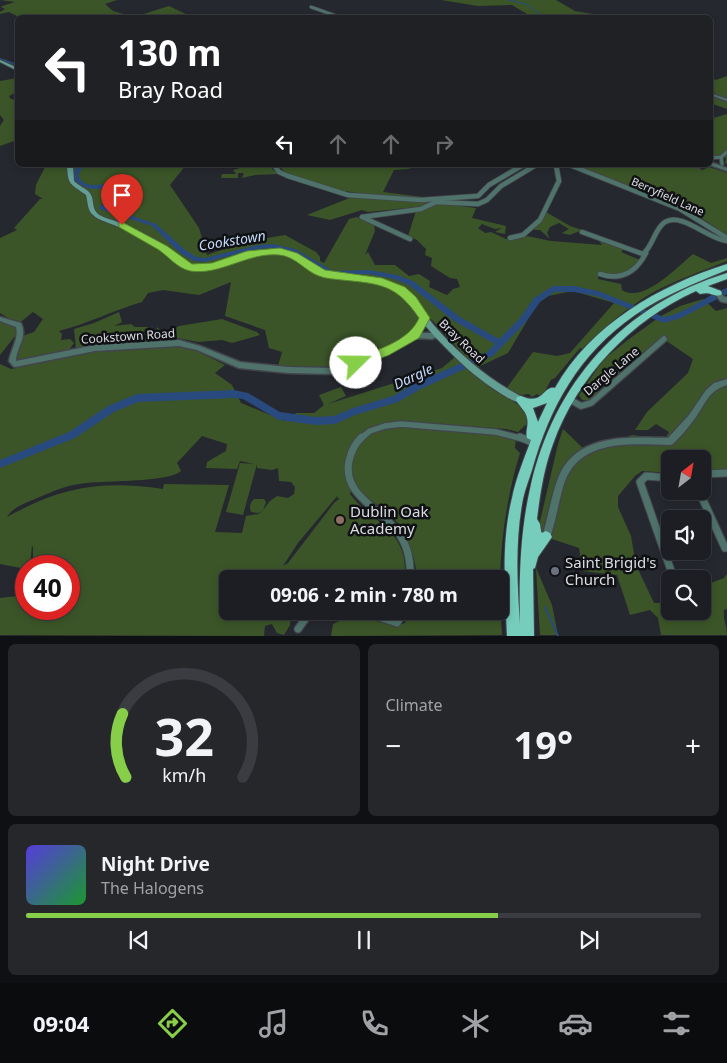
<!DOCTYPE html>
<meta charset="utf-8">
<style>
:root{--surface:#1c1e23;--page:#25272b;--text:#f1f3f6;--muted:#a0a2a6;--line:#3a3c41;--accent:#88cf49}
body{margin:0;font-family:"Noto Sans",sans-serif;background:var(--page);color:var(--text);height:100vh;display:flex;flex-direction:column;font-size:19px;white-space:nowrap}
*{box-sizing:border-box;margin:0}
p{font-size:16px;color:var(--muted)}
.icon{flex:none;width:28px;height:28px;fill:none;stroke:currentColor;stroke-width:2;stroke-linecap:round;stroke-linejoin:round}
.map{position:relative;height:636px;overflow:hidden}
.side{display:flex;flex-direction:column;gap:8px;padding:8px;background:#0f1013;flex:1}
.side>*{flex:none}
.banner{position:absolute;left:15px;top:15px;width:698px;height:152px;border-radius:8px;box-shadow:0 2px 8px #0003,0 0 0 1px var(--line);background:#202124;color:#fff;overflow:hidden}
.needle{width:32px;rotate:31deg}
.buttons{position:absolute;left:661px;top:450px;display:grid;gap:10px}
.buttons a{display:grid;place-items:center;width:50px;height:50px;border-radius:8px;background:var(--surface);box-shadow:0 2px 8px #0003,0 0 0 1px var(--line);font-size:25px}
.speed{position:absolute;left:15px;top:555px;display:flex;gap:10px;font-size:25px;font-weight:700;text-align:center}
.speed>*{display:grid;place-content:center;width:65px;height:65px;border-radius:50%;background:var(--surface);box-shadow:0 2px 8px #0003,0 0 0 1px var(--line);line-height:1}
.speed .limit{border:8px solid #d22;background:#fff;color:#111}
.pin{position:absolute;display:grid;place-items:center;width:42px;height:42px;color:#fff;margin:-51px -21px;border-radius:50% 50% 50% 0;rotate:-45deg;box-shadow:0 0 5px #0007}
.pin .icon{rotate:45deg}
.me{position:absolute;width:55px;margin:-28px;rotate:68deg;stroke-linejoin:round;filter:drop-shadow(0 0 4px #0008)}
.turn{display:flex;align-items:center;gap:18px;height:105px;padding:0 20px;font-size:22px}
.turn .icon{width:65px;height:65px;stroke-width:2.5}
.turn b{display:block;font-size:35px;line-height:42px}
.lanes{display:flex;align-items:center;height:48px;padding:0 20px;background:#0003;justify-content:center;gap:25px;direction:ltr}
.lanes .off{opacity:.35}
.big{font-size:38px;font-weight:700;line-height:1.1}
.side .card{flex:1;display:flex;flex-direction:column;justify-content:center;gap:8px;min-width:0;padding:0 18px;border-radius:8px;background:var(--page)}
.side .dial{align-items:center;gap:0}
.dial svg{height:130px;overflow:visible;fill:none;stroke:var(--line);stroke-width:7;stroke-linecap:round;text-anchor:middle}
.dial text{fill:var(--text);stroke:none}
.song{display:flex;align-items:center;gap:15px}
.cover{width:60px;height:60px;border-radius:8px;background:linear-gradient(135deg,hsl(250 70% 55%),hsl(130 70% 35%))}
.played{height:5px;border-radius:2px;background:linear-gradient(90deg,var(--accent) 70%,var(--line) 70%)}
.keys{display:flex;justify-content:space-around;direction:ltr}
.heat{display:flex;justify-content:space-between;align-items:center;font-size:28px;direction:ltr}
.side .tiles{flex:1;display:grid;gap:8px;grid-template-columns:1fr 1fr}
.card:last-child{grid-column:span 2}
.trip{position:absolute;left:219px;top:570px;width:290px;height:50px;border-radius:8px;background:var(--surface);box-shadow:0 2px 8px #0003,0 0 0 1px var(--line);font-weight:700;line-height:50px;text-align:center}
.tabs{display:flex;height:80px;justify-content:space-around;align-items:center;background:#0b0c0e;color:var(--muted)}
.tabs .icon{width:35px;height:35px}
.tabs .selected{color:var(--accent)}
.tabs b{font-size:22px;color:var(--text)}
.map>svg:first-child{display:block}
</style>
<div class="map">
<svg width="727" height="636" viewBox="0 0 727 636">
<rect width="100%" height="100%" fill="#26282f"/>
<g fill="#3b5528" fill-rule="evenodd">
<polygon points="0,0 117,0 105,4 113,11 134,17 169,6 192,17 19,17 9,12 0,14 0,12 5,9 1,7 2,6 15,2"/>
<polygon points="441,0 556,0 575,11 611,17 532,17 512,5 478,6"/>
<polygon points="727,76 727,109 710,103 710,95 712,95 710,93 715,93 710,88 710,77 716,80"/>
<polygon points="17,78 17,92 9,96 11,99 17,100 15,109 17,110 17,142 17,140 0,146 0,126 4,120 0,115 0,81"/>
<polygon points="727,114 727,164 725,163 726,158 719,155 710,156 710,119"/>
<path d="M46,165H186L170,185L199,228L207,255L238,244L244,245L256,240L285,235L316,252L320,257V261L324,263L349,219L357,217L374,225L375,231L365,255L368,252L375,265H395L409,276L419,274L430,281L429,287L447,295L453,289L460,287L457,279L450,278L431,266L432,258L425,255L426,249L417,240L408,236L416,211L429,208L437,203L476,208L472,218L506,226L505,234L495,232L502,228L495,229L482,224L478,228L485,233L491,232L506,239H521L527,236L551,241L602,245L599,240L606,244L612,243L625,248L621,252L640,260C629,272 615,280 599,272L598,279L621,284L622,290C643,304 677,267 693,254L711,263L727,258V261C702,271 676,280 652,293C626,308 604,328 582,349L580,348L555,378L551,380L545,391L540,396L537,394L532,397L529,394L521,395L506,389L533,352L557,356L570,353L614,303L573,291L548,296L537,304L508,353L476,368L432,320L420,311C419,317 419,324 414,329C402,342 350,364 333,368C316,371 296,365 278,366L282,352L269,348L265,330L225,316L231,282L199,295L163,290L148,293L142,302C114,310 87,324 59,331L62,334L61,340L70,339L74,343L69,350L13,363L17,346L25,335L34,332L43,319L33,312L18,324L0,313V238L17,230L14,228L40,199H43L35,194L36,185Z"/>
<polygon points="252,165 270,165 273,170 279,174 255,175 242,178 244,173 238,173 238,178 221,178 222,174 236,174 233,170"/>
<path d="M279,165H416L409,169L394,170L383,192L423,197C397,200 290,189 279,165Z"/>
<polygon points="574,165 694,165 702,170 709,167 727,173 727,235 689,210"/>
<polygon points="352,197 425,202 431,201 427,204 427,206 368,212 362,210 330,220 307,215"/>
<polygon points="546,212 570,226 582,230 570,235 562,233 569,229 559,223 550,227 547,233 550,239 540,230 534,230"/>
<path d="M703,299L716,311L727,308V469L703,470L702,459H670V473L642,471L635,476L618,496V507L631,536L636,565L654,603H670V611H702L703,586L724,578L727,574V609L724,610C723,621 727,625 727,635H661L658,618L650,610L630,615L617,575L583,571L579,548L537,534L558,444L563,429L587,452L628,442L627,437L632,435L665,439L669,432L656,424L648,430H635L647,412L688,373L693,359L662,338L589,401L582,400L579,395L604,359L629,339L661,316L680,306Z"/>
<polygon points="119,312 122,322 114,326 131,324 135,327 148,327 143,332 145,334 156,332 157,327 162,332 171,331 179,326 222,319 257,332 260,335 232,343 222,340 198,342 173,337 170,341 76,349 74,329 94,323"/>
<polygon points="0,320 15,328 16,335 0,355"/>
<path d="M175,345L195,350L225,365L215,373L232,385L241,403L285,421L296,413H314L324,405L319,395L341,387L346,396L328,404L442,368L455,357L497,392L524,408L530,421L518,432L506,429L432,423L429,425L516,437L515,448L520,453C508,492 501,536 500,579H417C417,562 407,534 396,521C378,499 357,502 352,469L348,473L351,491L350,494C375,526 408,528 405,579H228V611H297L291,613L290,625L284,635L277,633L272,624L265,626L264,636L0,635V598L26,595V609H69V566H33V548L32,545L30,566H26V569L0,564V364L11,369L82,353ZM202,436L227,444L226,451L207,462L206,468L237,469L240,461L254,464L240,463L226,512L243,515L257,464V468L272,470L278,468L279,481L291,482L295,487L294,494L288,498L277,496L270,501L263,510L266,502L264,499H254C250,503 249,507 251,512L258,513L263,511L258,514L246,516L242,533L215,532L229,485L164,484L163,489C101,480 61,487 7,517C12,508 25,503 35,499C49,493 64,486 79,484C101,480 168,483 181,471L177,463ZM338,495L337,498H340L334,503L288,563L283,566L298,543Z"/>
<polygon points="536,568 552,605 558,635 540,635"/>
<polygon points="500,601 502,635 331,636 333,624 352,615 395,626 405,623 409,611 500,611"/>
</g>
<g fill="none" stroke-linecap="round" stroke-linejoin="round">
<g stroke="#294a7e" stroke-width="1">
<polyline points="509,0 526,4 546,18"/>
<polyline points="710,95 727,101"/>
</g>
<polyline stroke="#294a7e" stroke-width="2" points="545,607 558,636"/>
<g fill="#294a7e" fill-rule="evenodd">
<polygon points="0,58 18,64 18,67 0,60"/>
<path d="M78,165H84L78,175C86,195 110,178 123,184C128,186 132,191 135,195C127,208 123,205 109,204L105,207L156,224L184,249L196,257L205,258L258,245L273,244L295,249L333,271L369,270L397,275L413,281L460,317L499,339L520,318L534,298L553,286H574L598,291L664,317C687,313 705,296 727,288V294L681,318L664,323L597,296L574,292H554L540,302L526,322L493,356L421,389L398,402L355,415L335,424L316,425L279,420L243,399L234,398L138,402L114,412L75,438L0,468V460L69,432L108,406L137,394L234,390L248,393L280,412L316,417L334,416L353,408L393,396L415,383L487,352L495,344L454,321L409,285L394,279L369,274L332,275L291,253L273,248L258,249L205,262L194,261L180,253L152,226L99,209V207L106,201C116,200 123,205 129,195C115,180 111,189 95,189C87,189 81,185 75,181L72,175Z"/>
</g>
<g stroke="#43454c" stroke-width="4">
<polyline id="minor-far4" points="311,7 342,18"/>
</g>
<g stroke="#43454c" stroke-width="5">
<g id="minor-far3">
<polyline points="721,157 722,164"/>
<polyline points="710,158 721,157 727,152"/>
<polyline points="699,166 703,165"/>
</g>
</g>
<g stroke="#43454c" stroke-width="6">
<g id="minor-far2">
<polyline points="274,165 279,172 288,176 348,195 421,200 478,196 489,185 523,165"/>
<polyline points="570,165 680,209 727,238"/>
<polyline points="697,166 703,165"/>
<path d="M582,232L643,254C653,246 655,228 665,222C682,212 708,239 727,241"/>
<polyline points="510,238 523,235 540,220 559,181 556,165"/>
<polyline points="410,239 362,217 421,209 436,202 478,204 487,200 501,186 536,165"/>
<path d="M600,274C621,281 636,272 646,253"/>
</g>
</g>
<g stroke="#43454c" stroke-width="8">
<g id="minor-far1">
<polyline points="718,293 722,299 727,300"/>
<polyline points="569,399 581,406 591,403 664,339"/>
<polyline points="360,439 370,431 385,426 401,424 496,432 523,439"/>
</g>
</g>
<g stroke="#43454c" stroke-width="9">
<g id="minor">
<path d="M362,437C355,443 351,452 349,461C342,495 380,508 397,531C408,545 411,562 410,579"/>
<polyline points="520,437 529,441"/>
<polyline points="702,474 727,473"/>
<polyline points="670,478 646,476 640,482 674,579"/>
<polyline points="699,491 725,548"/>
<polyline points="361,611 397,623 404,611"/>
<polyline points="298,629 311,611"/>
</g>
</g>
<g stroke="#43454c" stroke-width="3">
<g id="tertiary">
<polygon points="710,93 727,99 727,101 710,95"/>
<polygon points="710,162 727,168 727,171 710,165"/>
<path d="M423,316H425L428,318L420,333H432L437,332H439L440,334L439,336L432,339L416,338L387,353L333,374L288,373L239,368L197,350L179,346L95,351L15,367L13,366L9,361C11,349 19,339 16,327L0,321V317L21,323C28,339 16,347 16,361L95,345L179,340L200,346L240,362L288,367L333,368L383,349L413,333Z"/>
<path d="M727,379V385C707,391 705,406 693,421C687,429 680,437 673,444L670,445C631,444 579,438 564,484C558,503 556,522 549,540L546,541L543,540L542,537C548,518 551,497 558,478C576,433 628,437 668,438L689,415L706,390L714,383Z"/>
</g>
</g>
<g stroke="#43454c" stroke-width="2">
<g id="secondary">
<polygon points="0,60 18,68 18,71 0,62"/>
<path d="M67,165H73L74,181C79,186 85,188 89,192C95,198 91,207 97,213C102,218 111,219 118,222C129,227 141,232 152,238C157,241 163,244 168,248C175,254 182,264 192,266C215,269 242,252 265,250C295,248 303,266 328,273C350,279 374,273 395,284C414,293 424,315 438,330C463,358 491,381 524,398L525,400L524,402C516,404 507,397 500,393C481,381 463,366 447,349C439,341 431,333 424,324C411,306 401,287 377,283C360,279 342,281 325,276C308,271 295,256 277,254C248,251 224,271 195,270C177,270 166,252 151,243C139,235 127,230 114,225C107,222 98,220 93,215C87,210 88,202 86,195C70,183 68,186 67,165Z"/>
</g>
</g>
<g stroke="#43454c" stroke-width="2">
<path id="trunk" d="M727,264V270C695,283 664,295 635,315C579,354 550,406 532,470C529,480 525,489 523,499C515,540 517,583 520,624C519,579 520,533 530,489C553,383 623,305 727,273V279L708,286L721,291L722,293L721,295C713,297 711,291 700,294L696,291C631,320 577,377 553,444C544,468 540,494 537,519L540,524L541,531L542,533L546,531L550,533L552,537L538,557L535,568L533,569L534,636H507C505,591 501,542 512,498C516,478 524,459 531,440L527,438C525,432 529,425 527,418C526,411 519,406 516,400L517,397L521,396C544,406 542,386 555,388C590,325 660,285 727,264ZM547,403L538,422L533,408Z"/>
</g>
<use href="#minor-far4" stroke="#4f736b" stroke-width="2.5"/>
<use href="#minor-far3" stroke="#4f736b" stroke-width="3"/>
<use href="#minor-far2" stroke="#4f736b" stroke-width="4.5"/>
<use href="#minor-far1" stroke="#4f736b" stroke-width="5.5"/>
<use href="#minor" stroke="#4f736b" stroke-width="7"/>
<use href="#tertiary" fill="#4f736b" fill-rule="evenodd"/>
<use href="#secondary" fill="#629e91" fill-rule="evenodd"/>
<use href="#trunk" fill="#76cdbc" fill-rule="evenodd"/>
</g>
<path fill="#88cf49" stroke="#58872f" d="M122,222L167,246L192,264L212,263L247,251L280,248L297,253L325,270L382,278L405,287L416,297L430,318L419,338L389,355L356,368L352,367L350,363L352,359C374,351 409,342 419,318C396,284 380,284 342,280C335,279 326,279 319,276C305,271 295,256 279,255C248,252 220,276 190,271C177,268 169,257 159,250C146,242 132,235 119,227V223Z"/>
<circle fill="#8d6e63" stroke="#101114" stroke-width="2" cx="340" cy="520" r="5"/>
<circle fill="#6b7280" stroke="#101114" stroke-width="2" cx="555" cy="571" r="5"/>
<g text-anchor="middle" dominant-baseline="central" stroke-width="5" stroke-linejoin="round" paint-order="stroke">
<g font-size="11" fill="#dcdde2" stroke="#101114">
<text transform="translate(668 196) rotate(24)">Berryfield Lane</text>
</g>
<g font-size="12" fill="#dcdde2" stroke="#101114">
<text transform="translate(128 336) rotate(-4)">Cookstown Road</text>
<text transform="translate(462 341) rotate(44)">Bray Road</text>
<text transform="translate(611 371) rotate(-40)">Dargle Lane</text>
</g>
<g font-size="14" font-style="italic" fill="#c6dbfb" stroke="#101114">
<text transform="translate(232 240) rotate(-9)">Cookstown</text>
<text transform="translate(413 376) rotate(-25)">Dargle</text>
</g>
<g font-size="15" fill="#dcdde2" stroke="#101114" text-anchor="start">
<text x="350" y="511">Dublin Oak<tspan x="350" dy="17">Academy</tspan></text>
<text x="565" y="562">Saint Brigid's<tspan x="565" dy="17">Church</tspan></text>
</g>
</g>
</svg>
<div class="buttons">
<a><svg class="needle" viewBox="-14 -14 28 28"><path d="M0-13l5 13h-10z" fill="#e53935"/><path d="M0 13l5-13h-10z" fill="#a0a2a6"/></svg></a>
<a><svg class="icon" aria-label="sound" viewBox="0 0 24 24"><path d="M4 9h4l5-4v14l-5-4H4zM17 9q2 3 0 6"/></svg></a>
<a><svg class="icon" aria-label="search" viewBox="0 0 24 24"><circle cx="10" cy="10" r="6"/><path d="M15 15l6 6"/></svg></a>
</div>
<div class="speed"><div class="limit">40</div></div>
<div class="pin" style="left:122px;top:225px;background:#d93025"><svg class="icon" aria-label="arrive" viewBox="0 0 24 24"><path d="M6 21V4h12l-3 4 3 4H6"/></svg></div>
<svg class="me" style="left:356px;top:363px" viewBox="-20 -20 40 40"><circle r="19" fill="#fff"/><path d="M0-13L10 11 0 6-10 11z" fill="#88cf49"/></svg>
<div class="trip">09:06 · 2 min · 780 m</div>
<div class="banner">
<div class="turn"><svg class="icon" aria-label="left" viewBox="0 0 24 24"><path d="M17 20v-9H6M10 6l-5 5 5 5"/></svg><div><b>130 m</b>Bray Road</div></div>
<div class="lanes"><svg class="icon" aria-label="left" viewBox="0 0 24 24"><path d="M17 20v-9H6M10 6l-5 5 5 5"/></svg><svg class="icon off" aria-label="ahead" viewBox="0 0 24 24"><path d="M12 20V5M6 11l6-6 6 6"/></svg><svg class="icon off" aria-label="ahead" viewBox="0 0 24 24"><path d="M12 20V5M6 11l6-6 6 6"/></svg><svg class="icon off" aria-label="right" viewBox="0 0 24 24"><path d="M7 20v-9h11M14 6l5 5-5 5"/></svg></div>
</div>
</div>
<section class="side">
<div class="tiles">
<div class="card dial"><svg viewBox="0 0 100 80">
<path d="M14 69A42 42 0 1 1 86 69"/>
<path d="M14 69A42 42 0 0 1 12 30" stroke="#88cf49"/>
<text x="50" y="56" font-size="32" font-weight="700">32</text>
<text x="50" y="72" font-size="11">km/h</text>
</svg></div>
<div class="card"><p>Climate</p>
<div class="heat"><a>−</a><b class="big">19°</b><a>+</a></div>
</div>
<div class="card">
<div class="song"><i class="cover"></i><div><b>Night Drive</b><p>The Halogens</p></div></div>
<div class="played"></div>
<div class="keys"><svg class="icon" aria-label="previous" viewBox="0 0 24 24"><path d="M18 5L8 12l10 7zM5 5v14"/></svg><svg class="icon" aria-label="pause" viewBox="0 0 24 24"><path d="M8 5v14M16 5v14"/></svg><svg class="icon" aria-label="next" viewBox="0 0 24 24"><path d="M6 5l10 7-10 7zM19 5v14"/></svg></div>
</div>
</div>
</section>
<nav class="tabs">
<b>09:04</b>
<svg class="icon selected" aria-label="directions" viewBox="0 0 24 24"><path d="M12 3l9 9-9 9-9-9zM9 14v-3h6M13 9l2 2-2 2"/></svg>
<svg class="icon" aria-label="music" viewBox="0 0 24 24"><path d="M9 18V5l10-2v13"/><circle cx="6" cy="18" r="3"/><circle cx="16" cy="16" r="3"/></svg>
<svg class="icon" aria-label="phone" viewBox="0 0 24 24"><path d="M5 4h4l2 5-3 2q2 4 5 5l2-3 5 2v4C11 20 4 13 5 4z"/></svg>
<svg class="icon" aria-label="climate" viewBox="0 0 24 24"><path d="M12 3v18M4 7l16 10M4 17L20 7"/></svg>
<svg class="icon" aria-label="car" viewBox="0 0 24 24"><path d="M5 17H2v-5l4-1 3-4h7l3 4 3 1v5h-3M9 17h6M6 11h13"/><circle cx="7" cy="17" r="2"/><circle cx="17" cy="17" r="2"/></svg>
<svg class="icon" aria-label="filters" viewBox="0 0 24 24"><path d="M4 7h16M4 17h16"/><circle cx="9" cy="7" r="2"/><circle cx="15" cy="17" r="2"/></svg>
</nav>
